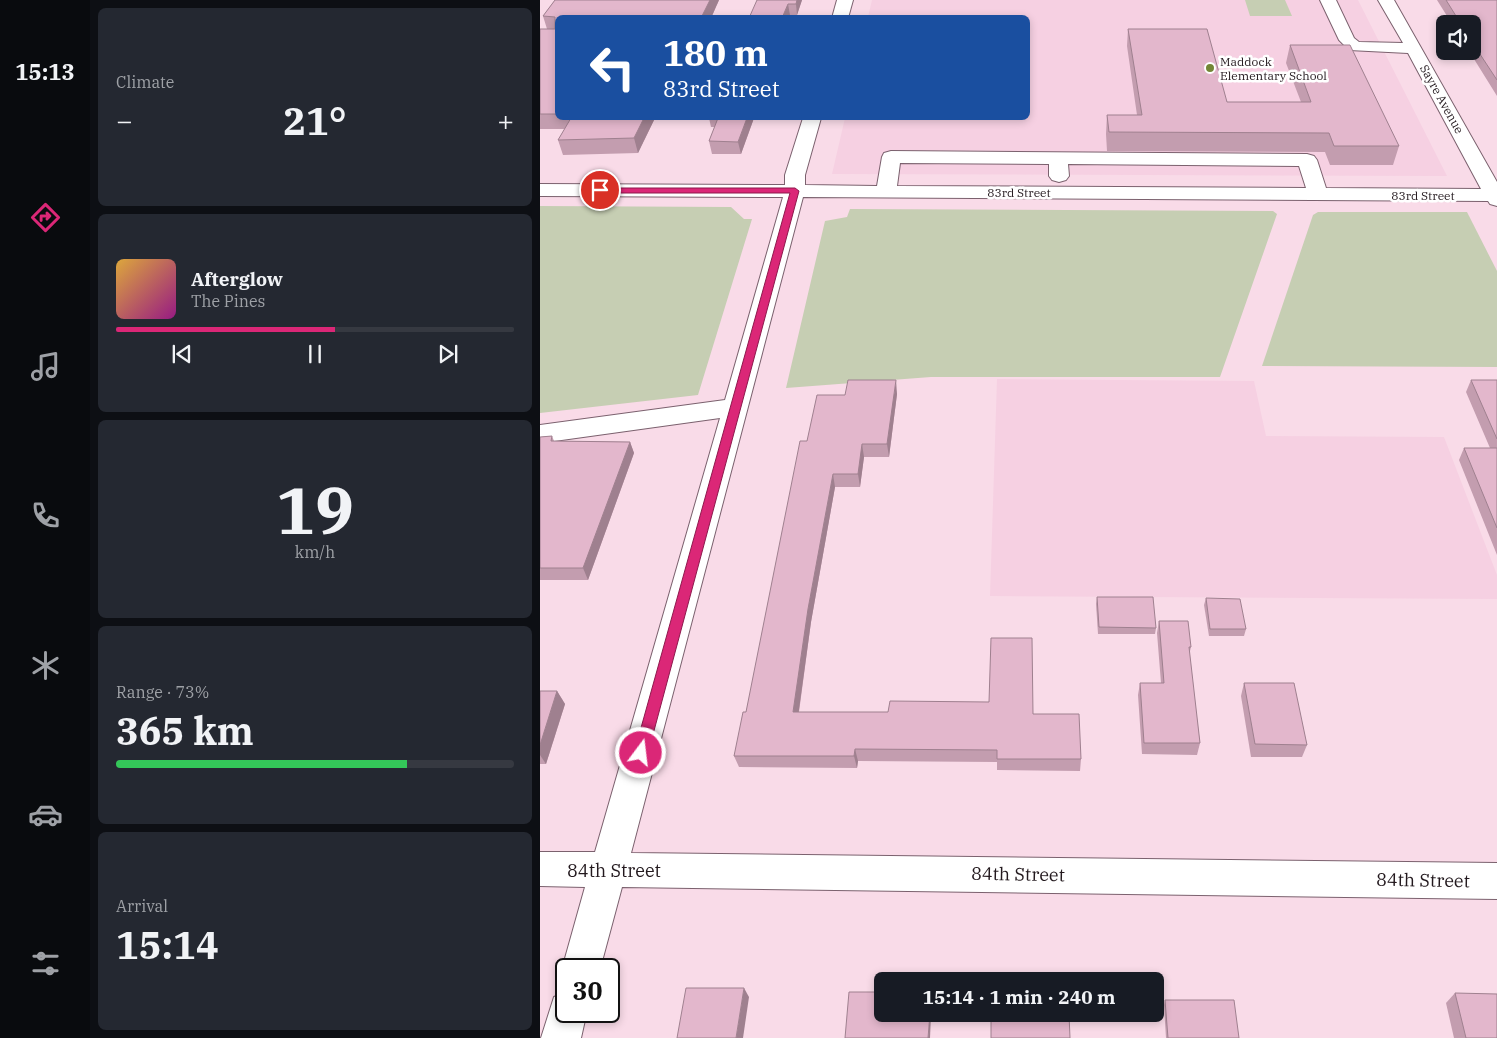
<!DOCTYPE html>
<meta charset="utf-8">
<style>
:root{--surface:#171b24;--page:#242831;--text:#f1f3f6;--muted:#9ea1a6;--line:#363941;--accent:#db2777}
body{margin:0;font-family:"IBM Plex Serif",serif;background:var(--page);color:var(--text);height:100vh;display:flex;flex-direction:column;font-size:19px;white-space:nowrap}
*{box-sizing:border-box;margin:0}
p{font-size:16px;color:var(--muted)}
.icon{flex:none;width:28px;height:28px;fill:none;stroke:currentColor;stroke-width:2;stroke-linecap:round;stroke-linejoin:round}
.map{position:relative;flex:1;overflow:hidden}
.drawer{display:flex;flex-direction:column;gap:8px;padding:8px;background:#0d0f14;width:450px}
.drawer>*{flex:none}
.hud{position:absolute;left:15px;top:15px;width:475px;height:105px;border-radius:8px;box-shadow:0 2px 8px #0003;background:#1a4fa0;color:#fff;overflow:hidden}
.tools{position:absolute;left:896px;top:15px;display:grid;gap:10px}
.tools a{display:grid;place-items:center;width:45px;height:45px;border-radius:8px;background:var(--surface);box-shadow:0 2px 8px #0003;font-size:25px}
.speed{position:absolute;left:15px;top:958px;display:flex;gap:10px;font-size:25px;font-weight:700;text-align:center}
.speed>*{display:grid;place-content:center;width:65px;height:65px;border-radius:50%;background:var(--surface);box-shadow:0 2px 8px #0003;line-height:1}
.speed .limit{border:2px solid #111;border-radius:8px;background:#fff;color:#111}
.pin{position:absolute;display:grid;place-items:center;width:42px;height:42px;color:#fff;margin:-21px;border:2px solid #fff;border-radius:50%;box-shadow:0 1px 5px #0007}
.me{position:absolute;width:55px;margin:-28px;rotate:15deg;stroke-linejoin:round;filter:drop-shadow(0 0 4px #0008)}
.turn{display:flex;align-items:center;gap:18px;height:105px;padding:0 25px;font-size:22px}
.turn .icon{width:65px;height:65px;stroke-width:2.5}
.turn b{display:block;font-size:35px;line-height:42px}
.big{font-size:38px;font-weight:700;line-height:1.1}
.drawer .card{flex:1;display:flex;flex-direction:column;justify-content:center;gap:8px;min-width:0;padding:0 18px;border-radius:8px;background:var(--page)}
.drawer .dial{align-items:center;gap:0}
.dial b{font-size:65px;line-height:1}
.song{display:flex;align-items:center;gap:15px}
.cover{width:60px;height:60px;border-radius:8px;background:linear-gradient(135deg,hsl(40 70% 55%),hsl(310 70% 35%))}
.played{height:5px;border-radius:2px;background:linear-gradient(90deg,var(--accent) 55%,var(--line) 55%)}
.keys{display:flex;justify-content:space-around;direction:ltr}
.heat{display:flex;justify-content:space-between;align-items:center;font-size:28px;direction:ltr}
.charge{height:8px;border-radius:4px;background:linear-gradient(90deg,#34c759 73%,var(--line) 0)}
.trip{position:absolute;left:334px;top:972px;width:290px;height:50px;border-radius:8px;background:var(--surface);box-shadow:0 2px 8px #0003;font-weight:700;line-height:50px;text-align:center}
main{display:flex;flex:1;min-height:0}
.dock{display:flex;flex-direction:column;width:90px;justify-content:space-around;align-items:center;background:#090b0e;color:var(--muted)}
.dock .icon{width:35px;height:35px}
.dock .active{color:var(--accent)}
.dock b{font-size:22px;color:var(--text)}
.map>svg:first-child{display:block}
</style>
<main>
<nav class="dock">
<b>15:13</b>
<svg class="icon active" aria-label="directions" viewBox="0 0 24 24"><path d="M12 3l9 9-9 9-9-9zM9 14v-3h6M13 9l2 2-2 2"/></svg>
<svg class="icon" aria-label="music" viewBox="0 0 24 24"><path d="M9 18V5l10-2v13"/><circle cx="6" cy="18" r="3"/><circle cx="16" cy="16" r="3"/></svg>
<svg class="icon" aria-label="phone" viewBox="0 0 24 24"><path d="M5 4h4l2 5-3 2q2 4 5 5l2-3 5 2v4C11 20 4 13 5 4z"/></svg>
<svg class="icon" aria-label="climate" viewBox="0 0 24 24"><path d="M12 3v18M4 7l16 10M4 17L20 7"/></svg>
<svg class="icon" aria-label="car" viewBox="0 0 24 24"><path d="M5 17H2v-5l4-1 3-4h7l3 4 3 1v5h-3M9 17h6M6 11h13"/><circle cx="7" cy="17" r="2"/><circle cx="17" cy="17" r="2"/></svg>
<svg class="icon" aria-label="filters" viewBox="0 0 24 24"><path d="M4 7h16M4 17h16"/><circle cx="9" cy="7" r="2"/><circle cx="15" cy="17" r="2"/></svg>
</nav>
<section class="drawer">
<div class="card"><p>Climate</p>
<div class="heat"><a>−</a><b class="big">21°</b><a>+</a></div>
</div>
<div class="card">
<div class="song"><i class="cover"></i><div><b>Afterglow</b><p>The Pines</p></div></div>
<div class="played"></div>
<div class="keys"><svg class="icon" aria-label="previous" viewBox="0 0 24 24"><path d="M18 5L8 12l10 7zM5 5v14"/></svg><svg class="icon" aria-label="pause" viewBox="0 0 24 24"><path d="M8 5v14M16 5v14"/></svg><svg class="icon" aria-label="next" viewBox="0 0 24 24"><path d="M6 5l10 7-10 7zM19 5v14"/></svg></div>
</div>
<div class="card dial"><b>19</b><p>km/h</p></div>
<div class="card"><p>Range · 73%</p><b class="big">365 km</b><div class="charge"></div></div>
<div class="card"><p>Arrival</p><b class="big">15:14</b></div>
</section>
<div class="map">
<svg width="957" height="1038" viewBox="0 0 957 1038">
<rect width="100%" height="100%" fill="#f9dbe8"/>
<g fill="#f6d0e2">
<polygon points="332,0 818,0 907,176 292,174 305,118 488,118 488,18 328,17"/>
<polygon points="457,379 714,381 726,436 904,437 957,575 957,599 450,596"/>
</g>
<g fill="#c6ceb3">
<polygon points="705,0 745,0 752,16 710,16"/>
<polygon points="0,206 191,207 204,219 212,219 158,395 0,413"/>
<polygon points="310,209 733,211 737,214 680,377 391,377 246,388 285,221 307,217"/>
<polygon points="778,212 927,212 957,271 957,367 722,366 773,215"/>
</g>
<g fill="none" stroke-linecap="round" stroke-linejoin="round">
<g stroke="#7b616e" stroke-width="2">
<g id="minor">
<polygon points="297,0 313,0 308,18 292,18"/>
<path d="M780,0H796L814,38L819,42L863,43L838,0H854L957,182V206L950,204L948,201L263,197L91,853L957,863V899L82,887L60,969H26V979L22,969L45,887L0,886V852H55L180,418L0,443V425L185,400L243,197L0,196V184L245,185V175L263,118H281L265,175V185L337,186L342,157L344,153L351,151L767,154L774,156L777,160L786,188L941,189L868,53L809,50L799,40ZM360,163L509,164V176L512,180L519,182L526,180L529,176L528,164L759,166L766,188L357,186Z"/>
<polygon points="26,992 26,1011 47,1011 41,1038 1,1038 14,997"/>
</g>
</g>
<use href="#minor" fill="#fff" fill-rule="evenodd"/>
</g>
<g fill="#c39daf">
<polygon points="15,0 179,0 171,18 18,18 18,118 115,118 98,153 23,155 18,140 25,129 0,129 0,29 7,29 3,16"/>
<polygon points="217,0 262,0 257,15 250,15"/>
<polygon points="897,0 957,0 957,96 929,51 932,51 932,24 912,24"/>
<polygon points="588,29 687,102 761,102 746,63 750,45 859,146 853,165 790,165 785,152 567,151 566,134 567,115 597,115 587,46"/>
<polygon points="169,118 214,118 201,154 172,154 169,141 175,127 171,127"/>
<polygon points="931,380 957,380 957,555 919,460 924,448 950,448 926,392"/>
<polygon points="357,394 349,457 324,457 320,487 295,487 271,622 259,712 493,714 541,759 540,771 457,770 457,762 318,761 317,768 199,767 194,756 206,712 267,441 305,395"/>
<polygon points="12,436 14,441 90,442 94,453 48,580 0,580 0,437"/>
<polygon points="557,597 616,628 615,634 558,634 556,604"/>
<polygon points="666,598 706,629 704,636 669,636 664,605"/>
<polygon points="619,621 651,647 649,655 660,743 657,755 602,754 598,695 600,683 621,683 617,633"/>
<polygon points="704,683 767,745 762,757 711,757 701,696"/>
<polygon points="0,691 17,691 25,704 6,764 0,764"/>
<polygon points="915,993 957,1038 914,1038 906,1003"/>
<polygon points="625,1000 699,1038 626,1038 624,1005"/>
</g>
<g fill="#9f808f">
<polygon points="170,0 179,0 171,18 161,18"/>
<polygon points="257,0 262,0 257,15 256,4"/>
<polygon points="248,4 250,15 249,18 242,18"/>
<polygon points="104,118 115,118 98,153 94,138"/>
<polygon points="207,118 214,118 201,154 198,142"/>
<polygon points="356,380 357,394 349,457 347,444"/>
<polygon points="90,442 94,453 48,580 43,568"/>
<polygon points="322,444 324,457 320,487 318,474"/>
<polygon points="293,474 295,487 271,622 257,724 253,712 268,609"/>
<polygon points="17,691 25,704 6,764 0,755 0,745"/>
<polygon points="315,749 318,761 317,768 314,756"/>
<polygon points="204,988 209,997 203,1038 196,1038"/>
<polygon points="390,1014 391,1014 390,1038 388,1038"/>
</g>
<g fill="#e3b7cc" stroke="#9f808f">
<polygon points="15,0 170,0 161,18 18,18 18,114 0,114 0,29 15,29 15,17 3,16"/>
<polygon points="217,0 257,0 256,4 248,4 242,18 209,18"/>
<polygon points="906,0 957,0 957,80 932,42 932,24 921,24"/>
<polygon points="588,29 667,29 687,102 771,102 750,45 810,45 859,146 794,146 789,133 569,132 567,115 602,115"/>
<polygon points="31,118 104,118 94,138 18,140"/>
<polygon points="178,118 207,118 198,142 169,141"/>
<polygon points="308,380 356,380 347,444 322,444 318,474 293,474 268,609 253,712 348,712 350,701 449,702 451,638 492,638 493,714 539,714 541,759 457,759 457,750 315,749 314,756 194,756 203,712 206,712 260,441 267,441 277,395 305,395"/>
<polygon points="931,380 957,380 957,439"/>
<polygon points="12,436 11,441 90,442 43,568 0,568 0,437"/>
<polygon points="924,448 957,448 957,528"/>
<polygon points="557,597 613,597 616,628 559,627"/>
<polygon points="666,598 700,599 706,629 670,629"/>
<polygon points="619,621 648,621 651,647 649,647 660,743 604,743 600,683 624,683"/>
<polygon points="704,683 754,683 767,745 715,744"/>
<polygon points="0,691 17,691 0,745"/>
<polygon points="146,988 204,988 196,1038 137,1038"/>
<polygon points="309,992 342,992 342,1014 390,1014 388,1038 305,1038"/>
<polygon points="915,993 957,994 957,1038 926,1038"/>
<polygon points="625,1000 694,1000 699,1038 628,1038"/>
<polygon points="451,1014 529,1014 530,1038 451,1038"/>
</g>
<polygon fill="#db2777" stroke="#8e194d" points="255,188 259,191 108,753 106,758 101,759 96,758 94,753 250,193 60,193 55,190 60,188"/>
<circle fill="#738636" stroke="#fff" stroke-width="2" cx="670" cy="68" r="5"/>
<g text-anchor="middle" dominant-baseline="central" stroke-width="5" stroke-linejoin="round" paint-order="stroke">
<g font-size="12" fill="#23191e" stroke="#fff" text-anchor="start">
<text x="680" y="61">Maddock<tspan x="680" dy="14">Elementary School</tspan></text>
</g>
<g font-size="12" fill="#23191e" stroke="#fff">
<text transform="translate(902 99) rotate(61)">Sayre Avenue</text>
<text x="479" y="192">83rd Street</text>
<text x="883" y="195">83rd Street</text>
</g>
<g font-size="18" fill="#23191e" stroke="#fff">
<text x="74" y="870">84th Street</text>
<text transform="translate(478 874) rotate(1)">84th Street</text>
<text transform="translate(883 880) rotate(1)">84th Street</text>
</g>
</g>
</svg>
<div class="tools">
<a><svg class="icon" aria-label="sound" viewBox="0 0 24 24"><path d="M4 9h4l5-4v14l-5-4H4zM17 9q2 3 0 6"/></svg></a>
</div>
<div class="speed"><div class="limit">30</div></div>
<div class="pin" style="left:60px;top:190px;background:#d93025"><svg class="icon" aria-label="arrive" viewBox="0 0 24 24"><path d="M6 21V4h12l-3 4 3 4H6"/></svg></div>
<svg class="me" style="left:101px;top:753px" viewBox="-20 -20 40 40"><circle r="17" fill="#db2777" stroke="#fff" stroke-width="3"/><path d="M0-11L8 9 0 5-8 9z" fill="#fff"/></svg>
<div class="trip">15:14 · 1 min · 240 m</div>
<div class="hud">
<div class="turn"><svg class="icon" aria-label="left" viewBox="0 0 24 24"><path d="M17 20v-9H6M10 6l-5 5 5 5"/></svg><div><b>180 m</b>83rd Street</div></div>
</div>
</div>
</main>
